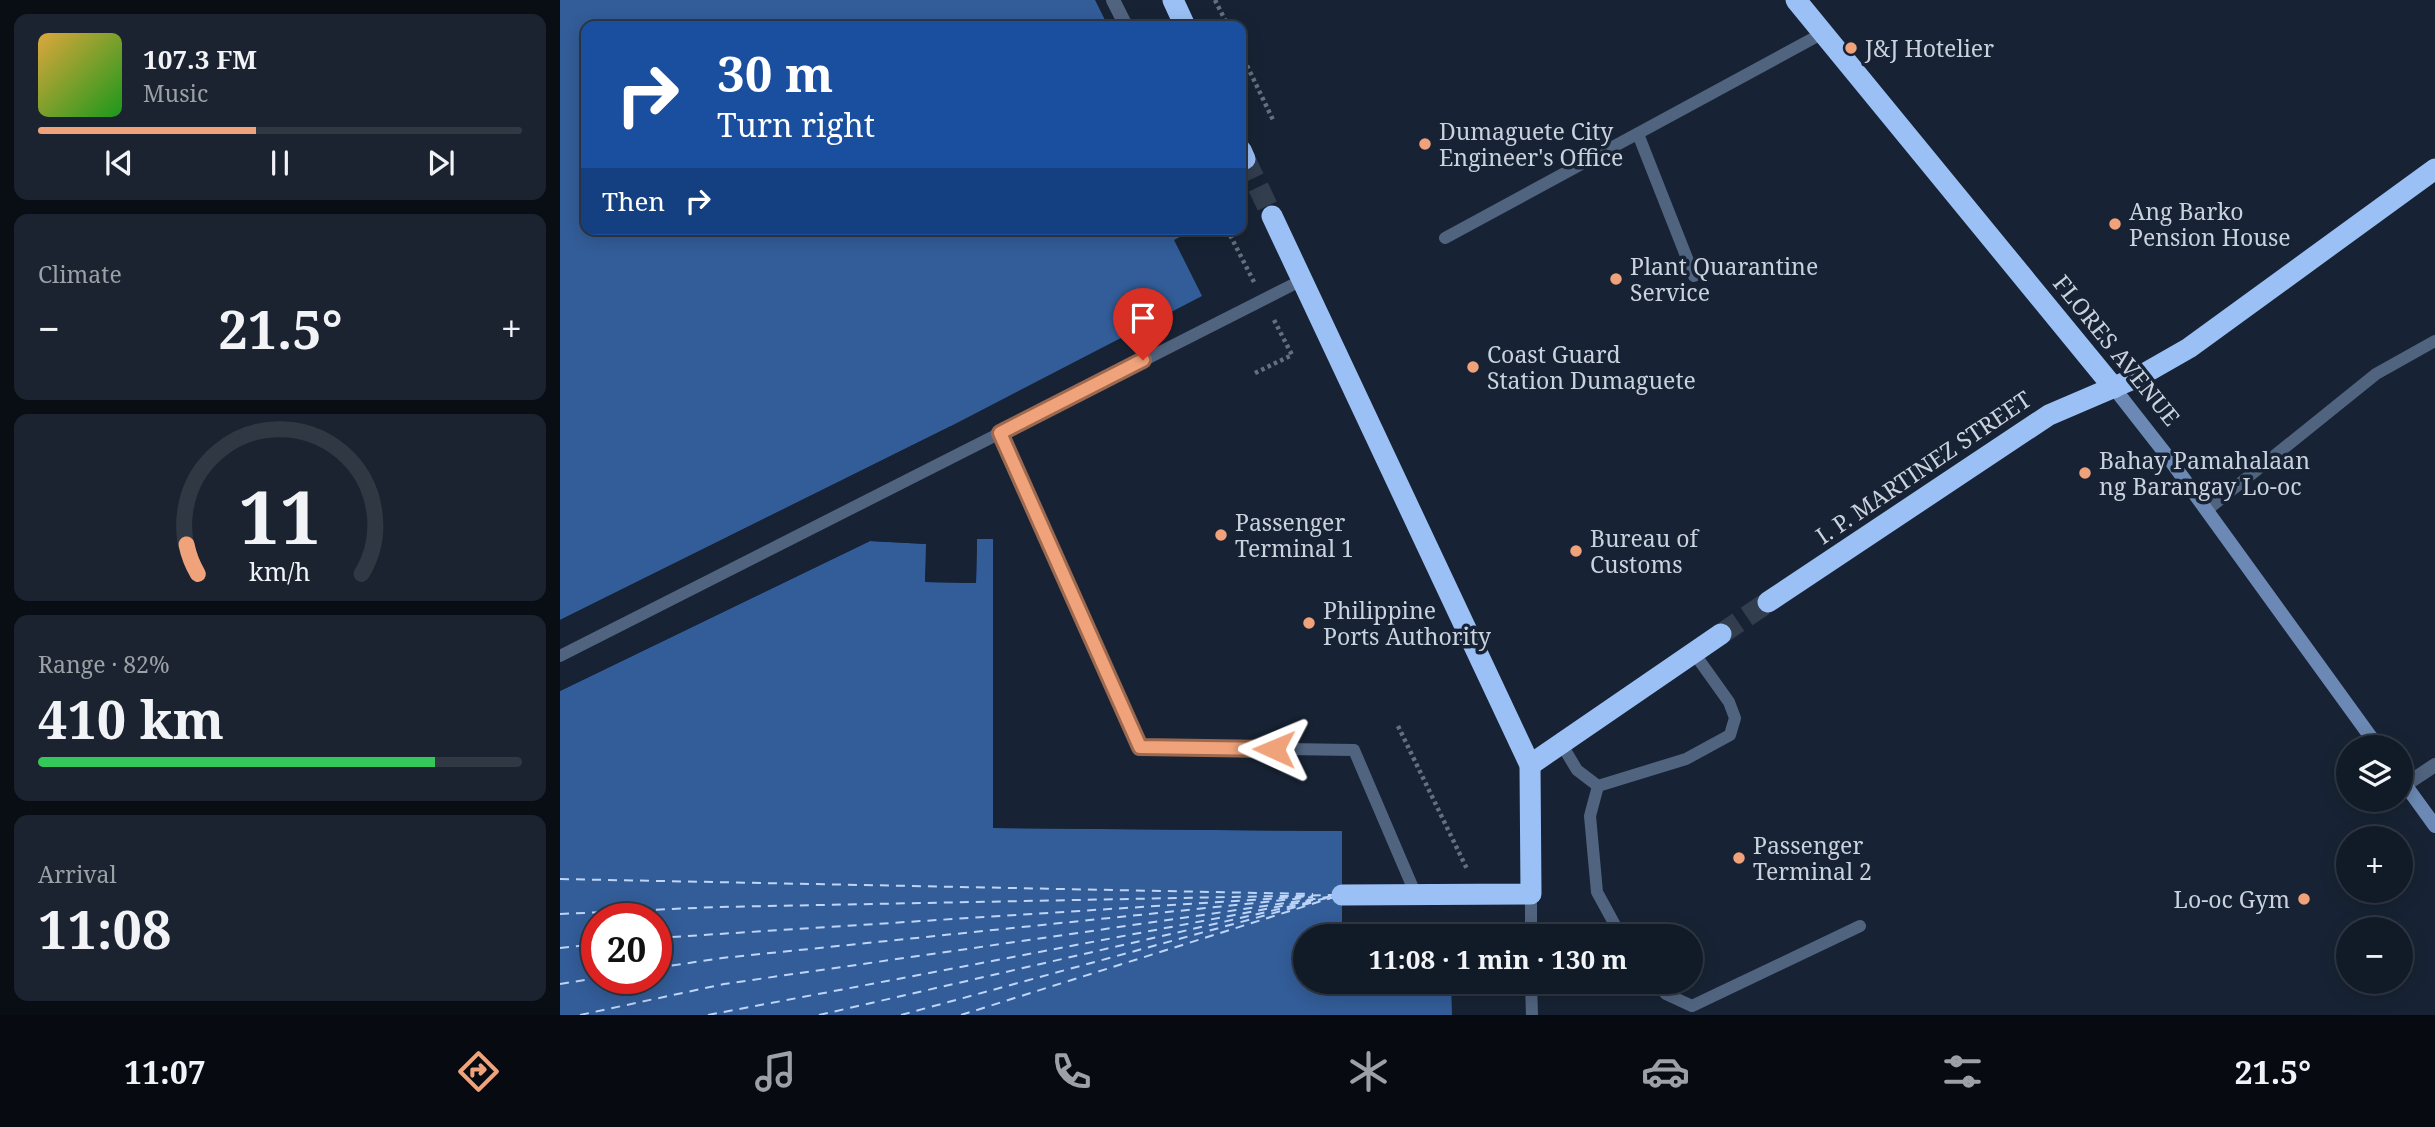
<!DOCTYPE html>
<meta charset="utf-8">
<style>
:root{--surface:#111a27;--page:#1a232f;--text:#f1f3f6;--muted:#9ca1a7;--line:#303844;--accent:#f0a27a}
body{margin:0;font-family:"Noto Serif",serif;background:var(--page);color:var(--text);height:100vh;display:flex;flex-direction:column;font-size:26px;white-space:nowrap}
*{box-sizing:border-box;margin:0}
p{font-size:23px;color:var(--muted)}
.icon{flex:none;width:38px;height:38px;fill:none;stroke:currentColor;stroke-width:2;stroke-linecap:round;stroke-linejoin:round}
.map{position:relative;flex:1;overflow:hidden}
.details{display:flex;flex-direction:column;gap:14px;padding:14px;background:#090e15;width:560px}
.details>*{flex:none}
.guide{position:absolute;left:21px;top:21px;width:665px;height:214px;border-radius:14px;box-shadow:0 4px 18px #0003,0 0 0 2px var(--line);background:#1a4fa0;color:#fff;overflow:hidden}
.tools{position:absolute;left:1776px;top:735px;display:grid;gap:14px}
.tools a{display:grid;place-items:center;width:77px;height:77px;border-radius:50%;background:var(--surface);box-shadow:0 4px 18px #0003,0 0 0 2px var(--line);font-size:35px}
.speed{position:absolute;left:21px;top:903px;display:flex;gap:14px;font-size:35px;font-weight:700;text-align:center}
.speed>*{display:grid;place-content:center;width:91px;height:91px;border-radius:50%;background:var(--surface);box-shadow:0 4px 18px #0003,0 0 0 2px var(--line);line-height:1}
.speed .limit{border:10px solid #d22;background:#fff;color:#111}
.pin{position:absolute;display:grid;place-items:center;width:60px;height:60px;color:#fff;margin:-72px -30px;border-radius:50% 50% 50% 0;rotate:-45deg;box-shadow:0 0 7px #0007}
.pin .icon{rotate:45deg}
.me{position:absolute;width:77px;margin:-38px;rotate:271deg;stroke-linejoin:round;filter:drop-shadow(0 0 5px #0008)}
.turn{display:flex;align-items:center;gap:24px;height:147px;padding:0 21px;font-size:32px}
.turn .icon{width:91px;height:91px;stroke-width:2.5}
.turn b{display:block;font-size:49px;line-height:60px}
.then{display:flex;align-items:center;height:66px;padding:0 21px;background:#0003;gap:14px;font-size:26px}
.big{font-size:52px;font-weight:700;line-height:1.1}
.details .tile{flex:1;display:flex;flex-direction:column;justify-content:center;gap:10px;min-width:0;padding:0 24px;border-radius:14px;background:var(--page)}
.details .dial{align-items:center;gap:0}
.dial svg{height:182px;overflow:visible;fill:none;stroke:var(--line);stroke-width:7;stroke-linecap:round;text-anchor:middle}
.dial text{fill:var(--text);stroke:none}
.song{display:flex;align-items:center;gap:21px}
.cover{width:84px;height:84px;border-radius:10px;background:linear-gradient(135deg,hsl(40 70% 55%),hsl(120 70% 35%))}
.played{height:7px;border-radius:4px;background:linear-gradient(90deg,var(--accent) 45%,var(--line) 45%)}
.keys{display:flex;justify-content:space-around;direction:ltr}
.heat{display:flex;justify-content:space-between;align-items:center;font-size:38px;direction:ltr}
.charge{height:10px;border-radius:5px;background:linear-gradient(90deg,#34c759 82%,var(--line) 0)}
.trip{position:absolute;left:733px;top:924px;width:410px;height:70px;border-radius:35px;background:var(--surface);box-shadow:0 4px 18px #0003,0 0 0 2px var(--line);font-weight:700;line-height:70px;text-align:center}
.tabs{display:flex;height:112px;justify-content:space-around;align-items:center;background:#070a10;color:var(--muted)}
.tabs .icon{width:49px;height:49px}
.tabs .on{color:var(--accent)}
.tabs b{font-size:32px;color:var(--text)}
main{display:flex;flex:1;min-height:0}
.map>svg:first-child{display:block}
</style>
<main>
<section class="details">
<div class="tile">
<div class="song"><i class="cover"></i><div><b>107.3 FM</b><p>Music</p></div></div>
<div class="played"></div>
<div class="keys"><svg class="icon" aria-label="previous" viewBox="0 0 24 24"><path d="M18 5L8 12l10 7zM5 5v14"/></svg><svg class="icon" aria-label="pause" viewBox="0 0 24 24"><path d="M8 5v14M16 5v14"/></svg><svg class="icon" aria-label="next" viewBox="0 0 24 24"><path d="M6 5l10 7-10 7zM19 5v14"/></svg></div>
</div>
<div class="tile"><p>Climate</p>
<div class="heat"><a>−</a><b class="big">21.5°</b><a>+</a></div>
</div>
<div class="tile dial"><svg viewBox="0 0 100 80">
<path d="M14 69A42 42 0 1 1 86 69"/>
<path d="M14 69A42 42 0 0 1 9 56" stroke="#f0a27a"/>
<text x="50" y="56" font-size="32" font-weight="700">11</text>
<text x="50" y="72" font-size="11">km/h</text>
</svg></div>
<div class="tile"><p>Range · 82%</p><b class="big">410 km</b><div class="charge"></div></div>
<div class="tile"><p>Arrival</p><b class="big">11:08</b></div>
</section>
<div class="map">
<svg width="1875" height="1015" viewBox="0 0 1875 1015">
<rect width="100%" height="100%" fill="#172334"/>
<g fill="#335d99" fill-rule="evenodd">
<polygon points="0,0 535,0 548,26 26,26 26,229 635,229 614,240 642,296 391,426 0,620"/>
<path d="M417,539H433V828L782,831V936H746V982H891L892,1015H0V691L310,541L367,544L365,582L416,583ZM37,919H96V978H37Z"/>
</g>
<g fill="#172334">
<polygon points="391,426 392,429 0,623 0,620"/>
<polygon points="416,536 432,536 436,539 436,825 782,827 782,831 433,828 433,539 417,539 416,583 365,582 366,544 310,541 0,691 0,687 309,538 368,540 369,579 413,580 413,539"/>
</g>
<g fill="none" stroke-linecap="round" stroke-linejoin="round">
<g stroke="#bdd5f8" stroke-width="2" stroke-dasharray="9 7" stroke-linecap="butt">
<polyline points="0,879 753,894"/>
<polyline points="0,914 157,907 774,895"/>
<polyline points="96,938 753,896"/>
<polyline points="0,948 37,944"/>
<polyline points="96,968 162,958 753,897"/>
<polyline points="0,984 37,978"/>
<polyline points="20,1015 164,984 774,896"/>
<polyline points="148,1015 753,900"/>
<polyline points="259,1015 767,898"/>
<polyline points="341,1015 754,902"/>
<polyline points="401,1015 774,897"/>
</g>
<g stroke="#323d4e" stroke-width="21" stroke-dasharray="21 10" stroke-linecap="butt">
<polyline points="685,159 712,216"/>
<polyline points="1161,634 1208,602"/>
</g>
<g stroke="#656f7e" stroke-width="4.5" stroke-dasharray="3.5 3.5" stroke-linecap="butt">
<polyline points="655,0 668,26"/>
<polyline points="681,53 714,122"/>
<polyline points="667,229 694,282"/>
<polyline points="695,373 732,355 713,318"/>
<polyline points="838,726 907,869"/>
</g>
<g stroke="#51647f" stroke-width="12">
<polyline points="1078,134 1134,276"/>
<polyline points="885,238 1263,33"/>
<polyline points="440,433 580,747 794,750 856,895"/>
<polyline points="1647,510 1816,374 1875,341"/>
<polyline points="0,656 742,280"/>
<polyline points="1002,745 1017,770 1038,786 1126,759 1170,735 1175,718 1169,702 1134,653"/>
<polyline points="1038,786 1030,816 1037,892 1061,936"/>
<polyline points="971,894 971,936"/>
<polyline points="971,982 972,1015"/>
<polyline points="1094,982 1106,994 1132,1006 1300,926"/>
</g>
<g stroke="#51647f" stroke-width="14">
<polyline points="553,0 566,26"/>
<polyline points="1845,785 1875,765"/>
</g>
<g stroke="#6b89b4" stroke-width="14">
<polyline points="1554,388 1608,457 1818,747"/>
<polyline points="1841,779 1875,826"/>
</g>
<g stroke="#9ac0f5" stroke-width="21">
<polyline points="613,0 625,26"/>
<polyline points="1236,0 1554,388"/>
<polyline points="681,150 685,159"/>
<polyline points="712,216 970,765 971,894 782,895"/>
<polyline points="1208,602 1489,415 1580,376 1629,348 1875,169"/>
<polyline points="970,765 1161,634"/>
</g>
</g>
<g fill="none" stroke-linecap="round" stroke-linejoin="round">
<g stroke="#9c694f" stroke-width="18">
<polyline id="route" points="583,360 440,433 580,747 714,749"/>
</g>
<use href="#route" stroke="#f0a27a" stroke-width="12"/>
</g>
<g fill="#f0a27a" stroke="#172334" stroke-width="2.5">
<circle cx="1291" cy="48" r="7"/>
<circle cx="865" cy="144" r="7"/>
<circle cx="1555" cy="224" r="7"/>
<circle cx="1056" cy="279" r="7"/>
<circle cx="913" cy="367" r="7"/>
<circle cx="1525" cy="473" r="7"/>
<circle cx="661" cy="535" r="7"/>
<circle cx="1016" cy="551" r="7"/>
<circle cx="749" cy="623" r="7"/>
<circle cx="1179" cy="858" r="7"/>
<circle cx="1744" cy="899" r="7"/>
</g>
<g text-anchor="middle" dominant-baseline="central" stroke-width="7" stroke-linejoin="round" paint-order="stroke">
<g font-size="23" fill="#cad2de" stroke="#172334" text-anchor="start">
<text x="1305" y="48">J&amp;J Hotelier</text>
<text x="879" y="131">Dumaguete City<tspan x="879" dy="26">Engineer's Office</tspan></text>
<text x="1569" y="211">Ang Barko<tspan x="1569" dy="26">Pension House</tspan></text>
<text x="1070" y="266">Plant Quarantine<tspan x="1070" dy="26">Service</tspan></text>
<text x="927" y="354">Coast Guard<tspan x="927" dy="26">Station Dumaguete</tspan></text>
<text x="1539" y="460">Bahay Pamahalaan<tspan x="1539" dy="26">ng Barangay Lo-oc</tspan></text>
<text x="675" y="522">Passenger<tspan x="675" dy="26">Terminal 1</tspan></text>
<text x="1030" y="538">Bureau of<tspan x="1030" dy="26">Customs</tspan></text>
<text x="763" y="610">Philippine<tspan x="763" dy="26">Ports Authority</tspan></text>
<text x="1193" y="845">Passenger<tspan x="1193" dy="26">Terminal 2</tspan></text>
<text x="1730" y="899" text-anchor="end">Lo-oc Gym</text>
</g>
<g font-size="23" fill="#cad2de" stroke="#172334">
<text transform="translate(1557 350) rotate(51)">FLORES AVENUE</text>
<text transform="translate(1363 467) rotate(-34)">I. P. MARTINEZ STREET</text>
</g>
</g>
</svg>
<div class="tools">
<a><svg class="icon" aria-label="layers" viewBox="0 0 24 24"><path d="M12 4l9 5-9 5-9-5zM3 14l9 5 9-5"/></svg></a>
<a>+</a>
<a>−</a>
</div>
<div class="speed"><div class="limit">20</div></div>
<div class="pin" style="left:583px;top:360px;background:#d93025"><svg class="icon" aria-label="arrive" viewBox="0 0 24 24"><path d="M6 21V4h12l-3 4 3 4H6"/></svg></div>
<svg class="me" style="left:714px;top:749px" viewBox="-20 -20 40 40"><path d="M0-17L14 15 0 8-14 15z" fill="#f0a27a" stroke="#fff" stroke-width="4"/></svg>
<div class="trip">11:08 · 1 min · 130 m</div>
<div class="guide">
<div class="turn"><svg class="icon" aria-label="right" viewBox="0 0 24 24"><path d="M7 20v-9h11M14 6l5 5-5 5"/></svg><div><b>30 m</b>Turn right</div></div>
<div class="then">Then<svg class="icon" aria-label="right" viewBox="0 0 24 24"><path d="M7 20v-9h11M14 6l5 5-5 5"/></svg></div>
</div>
</div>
</main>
<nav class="tabs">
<b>11:07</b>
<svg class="icon on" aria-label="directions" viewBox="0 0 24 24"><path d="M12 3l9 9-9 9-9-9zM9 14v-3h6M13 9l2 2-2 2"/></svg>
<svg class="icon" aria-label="music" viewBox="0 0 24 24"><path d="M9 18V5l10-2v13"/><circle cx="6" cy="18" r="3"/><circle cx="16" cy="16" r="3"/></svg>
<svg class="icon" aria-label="phone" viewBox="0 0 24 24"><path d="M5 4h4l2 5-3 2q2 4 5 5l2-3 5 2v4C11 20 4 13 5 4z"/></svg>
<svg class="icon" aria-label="climate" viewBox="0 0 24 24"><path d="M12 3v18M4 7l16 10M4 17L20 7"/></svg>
<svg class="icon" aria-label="car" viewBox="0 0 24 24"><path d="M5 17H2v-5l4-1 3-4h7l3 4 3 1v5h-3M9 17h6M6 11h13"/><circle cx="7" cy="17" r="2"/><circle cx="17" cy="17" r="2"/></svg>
<svg class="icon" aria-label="filters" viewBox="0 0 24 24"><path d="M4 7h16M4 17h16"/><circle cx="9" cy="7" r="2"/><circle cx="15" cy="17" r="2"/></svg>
<b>21.5°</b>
</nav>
